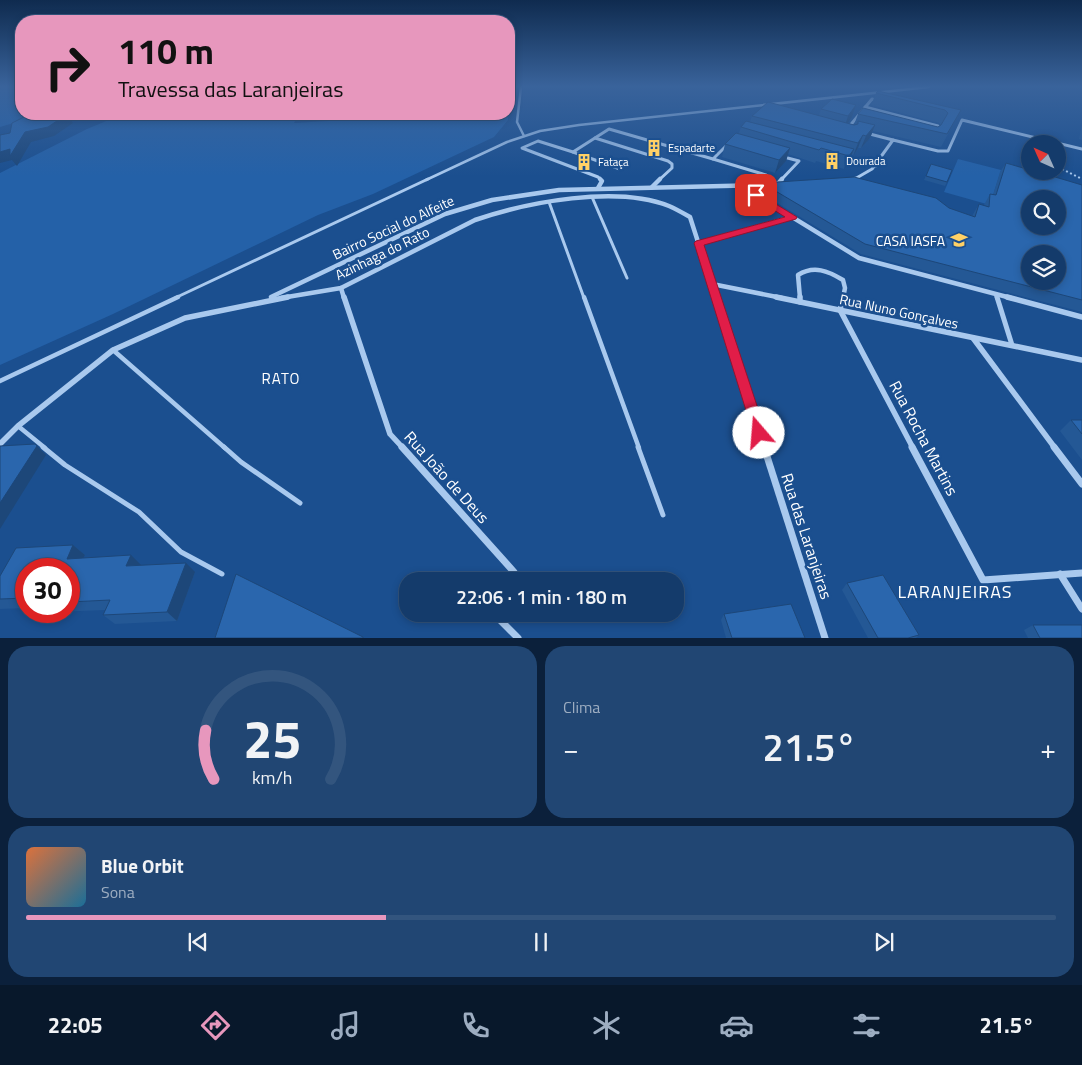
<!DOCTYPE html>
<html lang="pt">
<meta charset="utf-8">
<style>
:root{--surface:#143b6b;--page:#214673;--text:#f1f3f6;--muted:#9dadc1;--line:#33557e;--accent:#e797bd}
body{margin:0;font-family:"Titillium Web",sans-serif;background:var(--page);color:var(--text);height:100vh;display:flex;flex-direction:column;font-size:19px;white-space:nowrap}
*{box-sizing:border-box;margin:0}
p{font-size:16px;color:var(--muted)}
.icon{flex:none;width:28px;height:28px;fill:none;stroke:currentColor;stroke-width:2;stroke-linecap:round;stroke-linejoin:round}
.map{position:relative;height:638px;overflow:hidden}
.sheet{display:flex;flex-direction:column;gap:8px;padding:8px;background:#0b203b;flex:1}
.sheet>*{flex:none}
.guide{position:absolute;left:15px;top:15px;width:500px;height:105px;border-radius:20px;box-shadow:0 2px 8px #0003,0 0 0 1px var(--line);background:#e797bd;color:#111;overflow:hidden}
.needle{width:32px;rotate:315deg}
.buttons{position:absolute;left:1021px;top:135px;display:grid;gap:10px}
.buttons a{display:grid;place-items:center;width:45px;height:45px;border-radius:50%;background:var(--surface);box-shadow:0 2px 8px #0003,0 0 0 1px var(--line);font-size:25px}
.speed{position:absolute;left:15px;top:558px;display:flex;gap:10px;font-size:25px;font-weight:700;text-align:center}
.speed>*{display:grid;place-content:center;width:65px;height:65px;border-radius:50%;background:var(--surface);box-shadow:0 2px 8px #0003,0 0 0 1px var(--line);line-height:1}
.speed .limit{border:8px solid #d22;background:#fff;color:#111}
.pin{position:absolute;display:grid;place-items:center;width:42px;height:42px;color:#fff;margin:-21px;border-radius:10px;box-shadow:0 2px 8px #0006}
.me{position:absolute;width:55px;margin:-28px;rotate:342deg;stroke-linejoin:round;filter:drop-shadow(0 0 4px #0008)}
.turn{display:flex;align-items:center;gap:18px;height:105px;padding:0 20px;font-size:22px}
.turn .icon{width:65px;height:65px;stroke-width:2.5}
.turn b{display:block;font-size:35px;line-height:42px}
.big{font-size:38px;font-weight:600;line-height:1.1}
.sheet .tile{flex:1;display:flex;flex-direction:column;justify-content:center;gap:8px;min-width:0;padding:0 18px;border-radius:20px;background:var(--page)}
.sheet .dial{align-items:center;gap:0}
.dial svg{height:130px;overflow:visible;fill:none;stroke:var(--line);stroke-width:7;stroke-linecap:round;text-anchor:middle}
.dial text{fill:var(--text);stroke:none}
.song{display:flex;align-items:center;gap:15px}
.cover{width:60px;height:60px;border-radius:8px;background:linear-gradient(135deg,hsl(20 70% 55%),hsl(200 70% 35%))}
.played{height:5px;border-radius:2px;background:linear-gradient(90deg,var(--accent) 35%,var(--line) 35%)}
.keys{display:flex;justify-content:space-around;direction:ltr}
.heat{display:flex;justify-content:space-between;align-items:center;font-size:28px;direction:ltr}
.sheet .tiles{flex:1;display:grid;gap:8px;grid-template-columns:1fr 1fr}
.tile:last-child{grid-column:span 2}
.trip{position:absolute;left:399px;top:572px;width:285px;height:50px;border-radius:20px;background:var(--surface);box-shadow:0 2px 8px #0003,0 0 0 1px var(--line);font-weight:600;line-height:50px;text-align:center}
.dock{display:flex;height:80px;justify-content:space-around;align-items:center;background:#08182b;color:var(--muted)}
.dock .icon{width:35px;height:35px}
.dock .on{color:var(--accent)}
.dock b{font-size:22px;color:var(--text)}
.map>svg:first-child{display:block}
</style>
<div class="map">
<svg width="1082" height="638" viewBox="0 0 1082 638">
<rect width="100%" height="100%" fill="#1b4f8f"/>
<g fill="#2461a8">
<polygon points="0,87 21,87 21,114 44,114 0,127"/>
<polygon points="123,114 299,114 294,123 396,117 401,114 508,114 508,120 494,137 373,194 318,215 113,314 0,365 0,173 87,129"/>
<polygon points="958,159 1001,170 990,205 944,192"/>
</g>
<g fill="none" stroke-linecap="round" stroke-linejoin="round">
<polyline stroke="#a9c9ee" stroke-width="2" stroke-dasharray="2 2.5" stroke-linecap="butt" points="1058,167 1082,179"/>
<g stroke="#a9c9ee" stroke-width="2.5">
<polyline points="521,87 517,122 524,136"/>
<polyline points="426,180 507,142 540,131 579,125 929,87"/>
</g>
<g stroke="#a9c9ee" stroke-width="3">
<polyline points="592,197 627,278"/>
<polyline points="549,202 584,298"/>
<polyline points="175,298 428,179"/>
</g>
<g stroke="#a9c9ee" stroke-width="4.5">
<polyline points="584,297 639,448"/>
<polyline points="113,350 225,448"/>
<polyline points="0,381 178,297"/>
<polyline points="18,426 45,448"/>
</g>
<g stroke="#a9c9ee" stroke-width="5">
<polyline points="43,447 65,465 139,512 181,552 222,574"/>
<polyline points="224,447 241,462 300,503"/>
<polyline points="638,447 663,515"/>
</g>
<polyline stroke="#a9c9ee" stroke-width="4" points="996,294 997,298"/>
<polyline stroke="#a9c9ee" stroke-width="5" points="997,297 1012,345"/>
<g stroke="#a9c9ee" stroke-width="3">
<polyline points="865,107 938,126 934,132"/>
<polyline points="848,128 872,99 879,101"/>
<polyline points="866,133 893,140"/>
<polyline points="595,138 668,161 672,164 672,168 659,180"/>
<polyline points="728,144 713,159 766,175 772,180"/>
<polyline points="573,152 538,141 522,148 598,177 601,180"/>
<polyline points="780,156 799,161 781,180"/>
<polyline points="845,158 876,166"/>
<polyline points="626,163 620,169 573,152 609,129 713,159"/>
<polyline points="853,180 872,169 893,140 938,151 948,151 962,120 1082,149"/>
</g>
<g stroke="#a9c9ee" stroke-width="4.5">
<polyline points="770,179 777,185 782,179"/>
<polyline points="853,180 855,179"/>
<polyline points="652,187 660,179"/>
<polyline points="598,188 602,181 600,179"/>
<polyline points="756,195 859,258 1011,298"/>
<polyline points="699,243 793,217"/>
<polyline points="712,284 782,298"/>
<polyline points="341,288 344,298"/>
<polyline points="271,297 445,214 492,200 559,190 768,185"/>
<path d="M281,298L341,288L475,220C528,202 616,185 669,206C676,209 683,213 690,217L716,298"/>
<path d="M800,298L798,275C814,265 828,271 843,280L845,288L843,298"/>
</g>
<g stroke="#a9c9ee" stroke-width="5.5">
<polyline points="344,297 390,434 403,448"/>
<polyline points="716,297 764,448"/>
<polyline points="776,297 1082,360"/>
<polyline points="800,297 800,302"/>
<polyline points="843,297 840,310 913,448"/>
<polyline points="1007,297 1082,317"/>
<polyline points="973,338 1055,448"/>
<polyline points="0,444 18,426 113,350 185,318 288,297"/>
</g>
<g stroke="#a9c9ee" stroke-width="7">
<polyline points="402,447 514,572 496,581"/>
<polyline points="764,447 825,638"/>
<polyline points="912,447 983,580 1082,573"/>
<polyline points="1054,447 1082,484"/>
<polyline points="1060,574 1082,609"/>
<polyline points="498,614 501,621 518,638"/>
</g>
</g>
<g fill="#245895">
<polygon points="876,93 961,110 941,147 873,131 870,138 861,148 858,148 853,156 851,156 849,162 844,169 816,161 815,163 788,154 786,161 775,173 722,157 725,144 739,133 741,127 750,122 752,116 819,115 821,109 856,105 852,117 848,123 854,125 858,114 938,127 941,125 939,123 871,105"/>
<polygon points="1082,125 1082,140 1079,139"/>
<polygon points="1006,163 1082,185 1082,312 861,254 759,192 762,183 949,208 972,216 979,204 984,205 990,194 993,195 1000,172"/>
<polygon points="931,164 947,182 945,186 924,180"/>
<polygon points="1071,420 1082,420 1082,460 1060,431"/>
<polygon points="73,545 85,555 83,558 195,572 177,621 115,624 103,615 106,610 55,612 54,611 69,611 69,569 26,569 26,608 0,609 0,576"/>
<polygon points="847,583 919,635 916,638 868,638 842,590"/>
<polygon points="724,614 805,638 726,638 721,620"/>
<polygon points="1033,625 1082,638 1028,638 1024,630"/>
</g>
<g fill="#1d4779">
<polygon points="856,105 852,117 844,129 848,116"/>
<polygon points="67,114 73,123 54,136 31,142 17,166 12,160 0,163 0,152 25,132"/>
<polygon points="875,125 870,138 861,148 866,136"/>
<polygon points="863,135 858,148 853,156 858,143"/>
<polygon points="790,148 786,161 775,173 779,160"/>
<polygon points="854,149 849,162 844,169 849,156"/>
<polygon points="37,446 46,455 0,529 0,503"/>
<polygon points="73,545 85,555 78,568 67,559"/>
<polygon points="131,555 141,565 126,566"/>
<polygon points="186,563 195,572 177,621 167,612"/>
</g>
<g fill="#2a66ad" stroke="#1d4779" fill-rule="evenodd">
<polygon points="878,91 961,110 947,134 858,114 863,108 938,127 941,125 948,113 945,110 876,93"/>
<polygon points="832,99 856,105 848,116 821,109"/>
<polygon points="768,102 854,125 858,124 858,121 875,125 866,136 863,135 858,143 752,116"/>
<polygon points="40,114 67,114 48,127 25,132 10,156 10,149 0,152 0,135 10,133 12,123 24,117"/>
<polygon points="746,121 854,149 849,156 821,148 819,150 741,127"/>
<polygon points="736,133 790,148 779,160 725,144"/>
<path d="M1006,163L1030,170V171H1035L1082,185V300L865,244L762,183L854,177L936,198L949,208L975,217L979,204L989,207L990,194L996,195ZM1030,199H1058V226H1030ZM1030,254H1058V281H1030Z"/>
<polygon points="931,164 952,170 947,182 926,176"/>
<polygon points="1071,420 1082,420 1082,434"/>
<polygon points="35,444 37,446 0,503 0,446"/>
<polygon points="73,545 67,559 131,555 126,566 186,563 167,612 103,615 110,600 69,602 69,569 26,569 26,598 0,599 0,576 16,548"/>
<polygon points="236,574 363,637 363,638 215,638"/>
<polygon points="883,575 919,635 908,638 878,638 847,583"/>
<polygon points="791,604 805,638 732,638 724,614"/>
<polygon points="1033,625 1082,625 1082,638 1040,638"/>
</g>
<linearGradient id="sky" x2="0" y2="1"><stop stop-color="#0f2b4f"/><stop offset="0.49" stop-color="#39639b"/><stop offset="1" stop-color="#39639b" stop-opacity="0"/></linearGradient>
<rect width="1082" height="176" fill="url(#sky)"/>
<polygon fill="#e11d48" stroke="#92132f" points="756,192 797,217 796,219 704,245 766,433 764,437 759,438 755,437 753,433 694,243 696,241 785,217 753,197 753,193"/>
<defs>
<g id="building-bare" transform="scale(1.35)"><path d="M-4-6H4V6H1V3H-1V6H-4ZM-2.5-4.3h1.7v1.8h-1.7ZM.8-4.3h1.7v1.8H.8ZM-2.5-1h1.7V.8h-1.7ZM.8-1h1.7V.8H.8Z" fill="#ffd166" stroke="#1b4f8f" stroke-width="2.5" paint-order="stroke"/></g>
<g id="school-bare" transform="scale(1.35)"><path d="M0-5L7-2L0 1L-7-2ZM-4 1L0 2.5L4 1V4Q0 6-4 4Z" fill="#ffd166" stroke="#1b4f8f" stroke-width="2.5" paint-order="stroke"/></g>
</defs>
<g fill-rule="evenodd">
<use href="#building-bare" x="654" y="148"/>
<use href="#building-bare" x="832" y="161"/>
<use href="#building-bare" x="584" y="162"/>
<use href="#school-bare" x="959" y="240"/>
</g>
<g text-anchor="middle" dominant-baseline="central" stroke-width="5" stroke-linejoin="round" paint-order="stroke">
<g font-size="11" fill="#fff" stroke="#1b4f8f" text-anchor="start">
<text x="668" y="148">Espadarte</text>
<text x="846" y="161">Dourada</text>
<text x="598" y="162">Fataça</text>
</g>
<g font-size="14" fill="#fff" stroke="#1b4f8f">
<text transform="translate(393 227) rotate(-25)">Bairro Social do Alfeite</text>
<text transform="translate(382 253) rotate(-26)">Azinhaga do Rato</text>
<text transform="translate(899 311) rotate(12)">Rua Nuno Gonçalves</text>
</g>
<g font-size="14" fill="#fff" stroke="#1b4f8f" text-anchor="end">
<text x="945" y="240">CASA IASFA</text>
</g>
<g font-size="15" letter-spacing="1" fill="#fff" stroke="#1b4f8f">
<text x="281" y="378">RATO</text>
</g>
<g font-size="16" fill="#fff" stroke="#1b4f8f">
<text transform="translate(924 438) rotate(62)">Rua Rocha Martins</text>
<text transform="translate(447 477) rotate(48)">Rua João de Deus</text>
<text transform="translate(807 536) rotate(72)">Rua das Laranjeiras</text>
</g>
<g font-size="18" letter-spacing="1" fill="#fff" stroke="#1b4f8f">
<text x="955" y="591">LARANJEIRAS</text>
</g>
</g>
</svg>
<div class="buttons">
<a><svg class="needle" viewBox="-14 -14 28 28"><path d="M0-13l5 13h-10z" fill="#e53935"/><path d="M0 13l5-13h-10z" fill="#9dadc1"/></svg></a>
<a><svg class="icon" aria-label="search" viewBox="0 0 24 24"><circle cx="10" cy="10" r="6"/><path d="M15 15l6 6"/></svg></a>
<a><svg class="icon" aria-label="layers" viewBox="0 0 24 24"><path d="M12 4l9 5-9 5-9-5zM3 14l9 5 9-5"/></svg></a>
</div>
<div class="speed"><div class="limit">30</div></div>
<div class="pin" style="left:756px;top:195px;background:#d93025"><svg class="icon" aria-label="arrive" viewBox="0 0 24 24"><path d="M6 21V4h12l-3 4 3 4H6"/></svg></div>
<svg class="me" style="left:759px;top:433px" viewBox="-20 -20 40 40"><circle r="19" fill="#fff"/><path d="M0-13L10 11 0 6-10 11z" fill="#e11d48"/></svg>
<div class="trip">22:06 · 1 min · 180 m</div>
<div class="guide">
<div class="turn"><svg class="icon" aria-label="right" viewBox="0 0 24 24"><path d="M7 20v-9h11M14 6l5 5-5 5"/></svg><div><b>110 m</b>Travessa das Laranjeiras</div></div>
</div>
</div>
<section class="sheet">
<div class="tiles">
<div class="tile dial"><svg viewBox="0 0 100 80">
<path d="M14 69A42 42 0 1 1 86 69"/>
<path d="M14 69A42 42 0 0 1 9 39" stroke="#e797bd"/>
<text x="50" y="56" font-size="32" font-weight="700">25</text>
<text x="50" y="72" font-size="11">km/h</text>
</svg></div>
<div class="tile"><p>Clima</p>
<div class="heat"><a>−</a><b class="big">21.5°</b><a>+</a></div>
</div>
<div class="tile">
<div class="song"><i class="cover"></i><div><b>Blue Orbit</b><p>Sona</p></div></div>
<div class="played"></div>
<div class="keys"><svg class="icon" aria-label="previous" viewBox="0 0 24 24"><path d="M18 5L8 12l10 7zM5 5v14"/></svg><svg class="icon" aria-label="pause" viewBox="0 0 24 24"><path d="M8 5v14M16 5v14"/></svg><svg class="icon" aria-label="next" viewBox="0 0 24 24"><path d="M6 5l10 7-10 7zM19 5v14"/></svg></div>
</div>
</div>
</section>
<nav class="dock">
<b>22:05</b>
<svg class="icon on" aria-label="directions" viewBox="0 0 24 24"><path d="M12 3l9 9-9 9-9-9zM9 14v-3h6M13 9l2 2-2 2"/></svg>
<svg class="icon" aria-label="music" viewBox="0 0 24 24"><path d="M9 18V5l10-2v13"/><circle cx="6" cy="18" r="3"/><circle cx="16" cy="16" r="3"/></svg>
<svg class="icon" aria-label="phone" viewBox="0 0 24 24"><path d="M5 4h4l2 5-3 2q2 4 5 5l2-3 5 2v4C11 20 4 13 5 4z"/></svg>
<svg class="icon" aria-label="climate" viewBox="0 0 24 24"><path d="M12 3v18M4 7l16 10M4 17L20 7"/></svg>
<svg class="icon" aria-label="car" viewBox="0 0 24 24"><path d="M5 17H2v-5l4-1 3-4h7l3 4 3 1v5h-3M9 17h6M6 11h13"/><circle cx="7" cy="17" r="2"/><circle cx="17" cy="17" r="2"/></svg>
<svg class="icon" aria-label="filters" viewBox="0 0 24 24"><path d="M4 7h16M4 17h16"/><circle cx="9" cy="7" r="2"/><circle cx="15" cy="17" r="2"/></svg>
<b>21.5°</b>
</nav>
